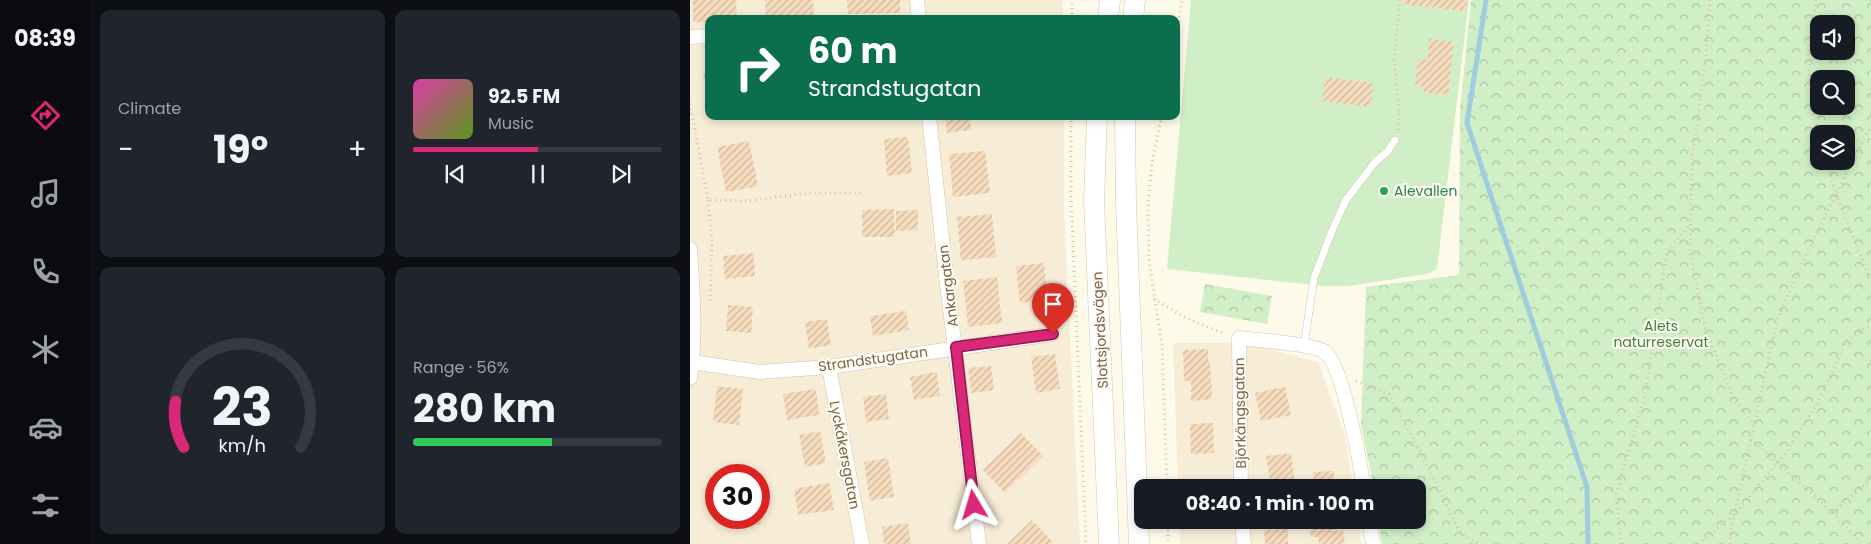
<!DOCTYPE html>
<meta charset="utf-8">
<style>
:root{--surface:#171b24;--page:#20242c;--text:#f1f3f6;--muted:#9ea1a6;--line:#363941;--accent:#db2777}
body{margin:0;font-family:Poppins,sans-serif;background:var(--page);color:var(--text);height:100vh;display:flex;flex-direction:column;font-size:19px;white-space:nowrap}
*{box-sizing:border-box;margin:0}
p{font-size:16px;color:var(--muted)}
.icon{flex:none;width:28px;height:28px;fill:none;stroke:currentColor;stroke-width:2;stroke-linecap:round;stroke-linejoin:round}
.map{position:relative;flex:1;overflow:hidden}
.details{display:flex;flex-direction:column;gap:10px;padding:10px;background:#0d0f14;width:600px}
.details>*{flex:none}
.top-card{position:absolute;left:15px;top:15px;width:475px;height:105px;border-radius:10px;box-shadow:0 2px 8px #0003;background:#0b6e4f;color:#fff;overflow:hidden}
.fabs{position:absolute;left:1120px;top:15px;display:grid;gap:10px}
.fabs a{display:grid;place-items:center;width:45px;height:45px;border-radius:10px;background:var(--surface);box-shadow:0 2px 8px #0003;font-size:25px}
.speed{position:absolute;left:15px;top:464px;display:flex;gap:10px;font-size:25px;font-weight:700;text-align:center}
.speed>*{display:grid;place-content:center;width:65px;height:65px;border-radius:50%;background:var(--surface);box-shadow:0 2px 8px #0003;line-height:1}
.speed .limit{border:8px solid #d22;background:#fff;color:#111}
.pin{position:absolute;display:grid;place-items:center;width:42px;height:42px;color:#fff;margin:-51px -21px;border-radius:50% 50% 50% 0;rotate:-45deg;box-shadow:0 0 5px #0007}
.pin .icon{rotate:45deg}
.me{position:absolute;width:55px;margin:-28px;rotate:353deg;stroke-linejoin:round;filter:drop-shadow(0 0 4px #0008)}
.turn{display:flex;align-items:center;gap:18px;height:105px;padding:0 20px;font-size:22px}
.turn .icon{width:65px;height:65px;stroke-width:2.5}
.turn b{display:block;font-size:35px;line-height:42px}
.big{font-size:38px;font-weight:700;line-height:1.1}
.details .tile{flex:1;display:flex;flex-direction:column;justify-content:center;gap:8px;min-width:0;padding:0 18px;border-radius:10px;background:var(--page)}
.details .dial{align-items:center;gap:0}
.dial svg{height:130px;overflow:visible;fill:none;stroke:var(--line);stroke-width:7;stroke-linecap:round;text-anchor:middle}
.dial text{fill:var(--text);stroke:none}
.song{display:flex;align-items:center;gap:15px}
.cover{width:60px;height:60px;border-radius:8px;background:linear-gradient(135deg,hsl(320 70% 55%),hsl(90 70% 35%))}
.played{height:5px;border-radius:2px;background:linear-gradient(90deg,var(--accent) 50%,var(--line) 50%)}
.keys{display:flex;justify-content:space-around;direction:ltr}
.heat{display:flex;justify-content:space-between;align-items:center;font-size:28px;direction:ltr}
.charge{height:8px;border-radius:4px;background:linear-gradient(90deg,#34c759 56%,var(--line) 0)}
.details .tiles{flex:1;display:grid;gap:10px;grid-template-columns:repeat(2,1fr)}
.trip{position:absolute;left:444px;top:479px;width:292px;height:50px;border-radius:10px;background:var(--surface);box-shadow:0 2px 8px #0003;font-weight:700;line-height:50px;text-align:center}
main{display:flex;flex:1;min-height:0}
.dock{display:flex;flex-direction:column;width:90px;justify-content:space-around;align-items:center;background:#090b0e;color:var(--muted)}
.dock .icon{width:35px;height:35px}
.dock .active{color:var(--accent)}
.dock b{font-size:22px;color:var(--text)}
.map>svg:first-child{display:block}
</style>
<main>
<nav class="dock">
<b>08:39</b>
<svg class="icon active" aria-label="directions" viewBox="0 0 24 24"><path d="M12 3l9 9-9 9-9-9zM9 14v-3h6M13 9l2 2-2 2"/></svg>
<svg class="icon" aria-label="music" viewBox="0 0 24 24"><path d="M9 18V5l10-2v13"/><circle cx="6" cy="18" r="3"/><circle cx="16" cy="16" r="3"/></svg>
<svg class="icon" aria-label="phone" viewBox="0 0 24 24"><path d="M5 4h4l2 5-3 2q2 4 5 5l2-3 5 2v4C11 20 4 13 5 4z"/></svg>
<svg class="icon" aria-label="climate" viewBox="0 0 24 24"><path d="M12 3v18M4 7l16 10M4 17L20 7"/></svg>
<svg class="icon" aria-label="car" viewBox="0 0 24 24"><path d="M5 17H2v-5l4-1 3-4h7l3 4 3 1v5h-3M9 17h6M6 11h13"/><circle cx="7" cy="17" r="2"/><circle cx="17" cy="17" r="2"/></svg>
<svg class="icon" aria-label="filters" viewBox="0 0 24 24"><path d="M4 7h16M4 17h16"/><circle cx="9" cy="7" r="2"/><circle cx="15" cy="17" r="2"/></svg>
</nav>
<section class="details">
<div class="tiles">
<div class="tile"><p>Climate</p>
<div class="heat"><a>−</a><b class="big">19°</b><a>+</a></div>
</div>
<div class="tile">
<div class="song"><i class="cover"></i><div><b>92.5 FM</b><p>Music</p></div></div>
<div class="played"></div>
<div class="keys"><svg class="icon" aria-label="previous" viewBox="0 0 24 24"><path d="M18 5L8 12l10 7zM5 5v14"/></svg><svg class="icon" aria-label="pause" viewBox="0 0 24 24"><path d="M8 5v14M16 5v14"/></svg><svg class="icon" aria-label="next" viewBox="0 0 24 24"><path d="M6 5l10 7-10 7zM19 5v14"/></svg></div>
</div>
<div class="tile dial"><svg viewBox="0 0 100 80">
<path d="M14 69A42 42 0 1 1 86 69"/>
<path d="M14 69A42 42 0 0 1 9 41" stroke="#db2777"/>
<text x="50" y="56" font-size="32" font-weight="700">23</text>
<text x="50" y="72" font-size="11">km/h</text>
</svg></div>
<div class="tile"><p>Range · 56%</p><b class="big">280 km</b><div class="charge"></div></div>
</div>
</section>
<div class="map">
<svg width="1181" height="544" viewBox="0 0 1181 544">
<defs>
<pattern id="park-crowns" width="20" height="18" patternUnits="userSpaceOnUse" patternTransform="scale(1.25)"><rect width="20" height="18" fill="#d0efc6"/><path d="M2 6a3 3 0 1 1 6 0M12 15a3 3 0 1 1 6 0" fill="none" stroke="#aec5a3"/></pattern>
<pattern id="building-hatch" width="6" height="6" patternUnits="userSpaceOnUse" patternTransform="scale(1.25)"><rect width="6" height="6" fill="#f7ddbe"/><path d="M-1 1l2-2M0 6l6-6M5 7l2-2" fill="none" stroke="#cdb79c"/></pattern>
</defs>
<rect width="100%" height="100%" fill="#fefaea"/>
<g fill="#f7edd7" fill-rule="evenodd">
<path d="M0,0H372L373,19H19V116H374V209L390,544H0ZM26,475H69V518H26Z"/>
<polygon points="483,343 557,343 628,362 655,436 663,487 488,487"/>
<polygon points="489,520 668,520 671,544 490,544"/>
</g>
<g fill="url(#park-crowns)" fill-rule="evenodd">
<path d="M781,0H1181V544H692L688,520H728V488L684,487L671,425L676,287L769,275L770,111ZM1129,24H1156V51H1129ZM1129,79H1156V106H1129ZM1129,134H1156V161H1129Z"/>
<polygon points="515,284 582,296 577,324 510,312"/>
</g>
<polygon fill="#d0efc6" points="501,0 779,0 747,269 737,274 659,286 632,286 477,269"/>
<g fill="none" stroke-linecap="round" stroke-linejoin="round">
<polyline stroke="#a0ccdf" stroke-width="5" points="796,0 777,123 897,487 898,544"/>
</g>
<g fill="url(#building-hatch)">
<polygon points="3,0 46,0 47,19 19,19 19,22 3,22"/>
<polygon points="75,0 123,0 124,18 76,19"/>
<polygon points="157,0 210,0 210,13 158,14"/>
<polygon points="713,0 777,0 776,11 713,4"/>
<polygon points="739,39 764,42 758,95 734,92 734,87 725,86 728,59 737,60"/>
<polygon points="19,72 19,95 18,95 13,73"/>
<polygon points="635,77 683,83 681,107 632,101"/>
<polygon points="255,116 280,116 281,130 257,133"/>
<polygon points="218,137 222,173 197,176 194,139"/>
<polygon points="59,141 68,186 36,192 27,147"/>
<polygon points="295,151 300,193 263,197 259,154"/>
<polygon points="204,209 205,237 172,237 172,210"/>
<polygon points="228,210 228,230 206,231 206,211"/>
<polygon points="302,214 306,257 271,260 267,217"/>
<polygon points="64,253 65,276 35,279 33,256"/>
<polygon points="354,263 358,300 330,303 326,266"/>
<polygon points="307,277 312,323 278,327 273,281"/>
<polygon points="38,305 63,307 61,333 36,331"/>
<polygon points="216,311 219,330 183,336 180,316"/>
<polygon points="137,319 141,345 119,349 115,322"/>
<polygon points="518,349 518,361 520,361 522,399 501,401 501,381 494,381 493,350"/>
<polygon points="365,354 370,389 346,393 341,357"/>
<polygon points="301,366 304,390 281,393 278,368"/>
<polygon points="247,372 250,396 224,400 220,377"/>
<polygon points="27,386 53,389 49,425 23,422"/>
<polygon points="595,387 601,415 571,421 565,393"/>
<polygon points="126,389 129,415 97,420 93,394"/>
<polygon points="196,394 199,419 176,422 173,397"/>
<polygon points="523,423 524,453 501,454 500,424"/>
<polygon points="130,431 136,463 115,467 109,435"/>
<polygon points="331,433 353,456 315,493 293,470"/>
<polygon points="601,453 605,482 581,486 576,456"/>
<polygon points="198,458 204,497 180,501 174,462"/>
<polygon points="644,471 644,488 624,488 623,472"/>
<polygon points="139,483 144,510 108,515 104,489"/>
<polygon points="44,518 70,518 71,524 46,529"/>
<polygon points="342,520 363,542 361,544 317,544"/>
<rect x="501" y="520" width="26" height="8"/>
<polygon points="619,520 643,520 644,531 653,530 655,544 629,544 628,537 621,537"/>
<polygon points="218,523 221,544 194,544 192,527"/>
<polygon points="598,529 598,544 575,544 574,530"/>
</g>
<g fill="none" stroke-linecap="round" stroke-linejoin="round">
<g stroke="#d3c3ad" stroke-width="8">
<polyline id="lane" points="614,346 624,278 642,231 656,200 686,161 697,152 705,140"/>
</g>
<g stroke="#d3c3ad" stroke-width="15">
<g id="street">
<polyline points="227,0 229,19"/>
<polyline points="0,37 19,36"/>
<polyline points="239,116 256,276 289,544"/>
<path d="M0,249C3,292 6,335 0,378"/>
<polyline points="2,362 70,372 139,367 363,334"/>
<polyline points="139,367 172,544"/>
<path d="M551,488L549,338C565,340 625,344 635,352C653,365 670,463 674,488"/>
<polyline points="552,520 554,544"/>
<polyline points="679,520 683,544"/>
</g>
</g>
<g stroke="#d7c5ab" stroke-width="21">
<g id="secondary">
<polyline points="418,19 420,0"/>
<polyline points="443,19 445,0"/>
<polyline points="407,116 404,201 419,544"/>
<polyline points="435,116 436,204 449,544"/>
</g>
</g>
<g stroke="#ddc1a0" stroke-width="3" stroke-dasharray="1 4" stroke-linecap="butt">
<polyline points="1020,0 1016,55 1002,161 1000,251 1015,327 1043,398 1064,425"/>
<polyline points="1126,0 1118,57 1123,116 1129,135"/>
<polyline points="382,19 382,0"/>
<polyline points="486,42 492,0"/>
<polyline points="0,104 18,200 57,201 118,193 174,193"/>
<polyline points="381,116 381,197 396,544"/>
<polyline points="472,116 462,162 458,206 459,261 472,345 477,488"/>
<polyline points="708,130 709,111 704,57 710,0"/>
<polyline points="1136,161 1146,194 1181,282"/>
<polyline points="18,200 22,241 20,302"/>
<polyline points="464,299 496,318 536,334"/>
<polyline points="666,381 699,394 734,459 770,532 788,544"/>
<polyline points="1061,439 1143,513 1172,544"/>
<polyline points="1143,513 1181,479"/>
<polyline points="478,520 478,544"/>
<polyline points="931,544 926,495 955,395 977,252 1000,224"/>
<polyline points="1008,544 1045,514 1097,451 1127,404 1156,342 1181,324"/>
<polyline points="1040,544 1041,530 1087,320 1123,240 1181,125"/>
</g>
<use href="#lane" stroke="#fff" stroke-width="7"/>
<use href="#street" stroke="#fff" stroke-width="14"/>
<use href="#secondary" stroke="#fff" stroke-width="20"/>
</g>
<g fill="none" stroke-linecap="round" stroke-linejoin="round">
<g stroke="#8e194d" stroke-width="12">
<polyline id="route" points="284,505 266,347 363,334"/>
</g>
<use href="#route" stroke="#db2777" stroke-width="9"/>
</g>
<circle fill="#2e9e5b" stroke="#fffcf3" stroke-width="2" cx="694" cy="191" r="5"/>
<g text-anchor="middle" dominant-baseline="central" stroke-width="4" stroke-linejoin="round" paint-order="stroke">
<g font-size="14" fill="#27864d" stroke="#fffcf3" text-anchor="start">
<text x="704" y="191">Alevallen</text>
</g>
<g font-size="14" fill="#7e6349" stroke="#fffcf3">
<text transform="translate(258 286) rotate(-97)">Ankargatan</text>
<text transform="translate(410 330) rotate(-93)">Slottsjordsvägen</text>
<text transform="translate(183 359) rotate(-8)">Strandstugatan</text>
<text transform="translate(550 413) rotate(-91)">Björkängsgatan</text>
<text transform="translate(155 455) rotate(79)">Lyckåkersgatan</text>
</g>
<g font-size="14" fill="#467f3c" stroke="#fffcf3">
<text x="971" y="326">Alets<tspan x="971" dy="16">naturreservat</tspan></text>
</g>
</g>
</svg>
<div class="fabs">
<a><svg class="icon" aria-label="sound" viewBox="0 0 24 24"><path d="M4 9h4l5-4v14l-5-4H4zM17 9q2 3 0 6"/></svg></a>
<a><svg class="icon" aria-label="search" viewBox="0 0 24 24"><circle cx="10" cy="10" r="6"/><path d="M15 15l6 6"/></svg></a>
<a><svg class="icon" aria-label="layers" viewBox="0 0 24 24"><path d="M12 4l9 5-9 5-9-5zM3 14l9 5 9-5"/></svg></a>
</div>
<div class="speed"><div class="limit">30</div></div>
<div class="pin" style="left:363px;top:334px;background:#d93025"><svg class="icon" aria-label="arrive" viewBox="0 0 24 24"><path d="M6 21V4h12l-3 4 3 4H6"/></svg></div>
<svg class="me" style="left:284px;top:505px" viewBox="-20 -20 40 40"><path d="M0-17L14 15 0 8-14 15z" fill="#db2777" stroke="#fff" stroke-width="4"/></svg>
<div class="trip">08:40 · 1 min · 100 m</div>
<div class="top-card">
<div class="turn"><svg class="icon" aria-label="right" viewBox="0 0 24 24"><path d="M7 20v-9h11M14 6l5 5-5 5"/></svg><div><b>60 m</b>Strandstugatan</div></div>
</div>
</div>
</main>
